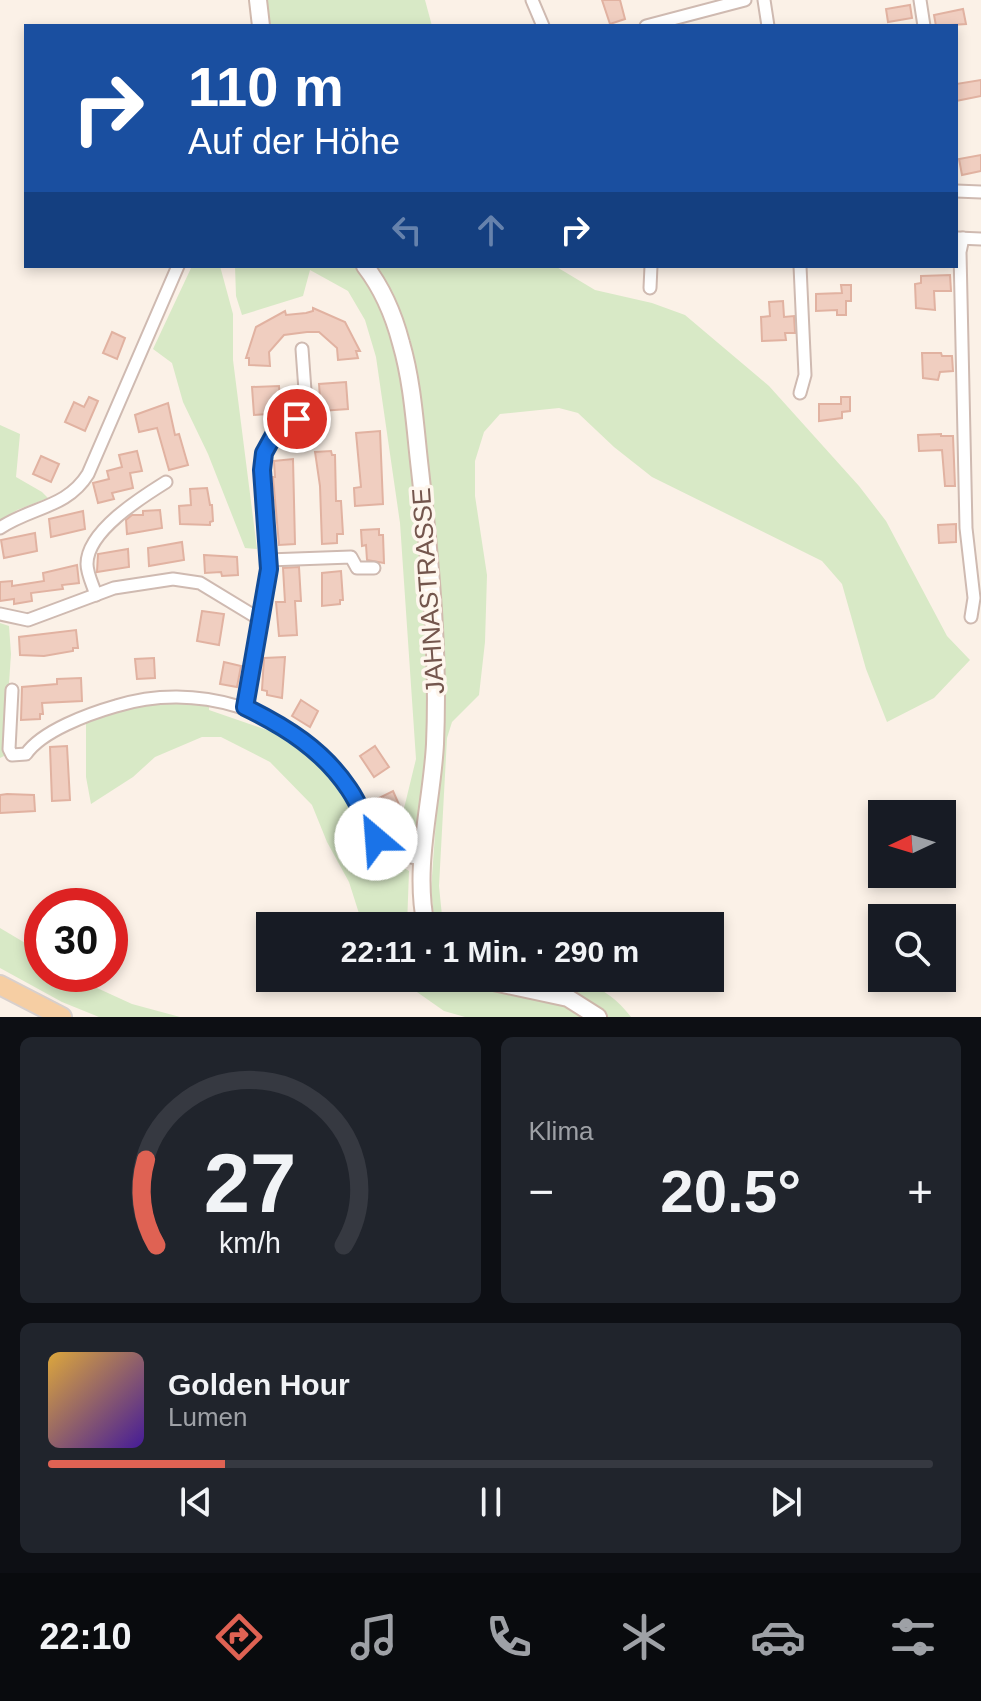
<!DOCTYPE html>
<html lang="de">
<meta charset="utf-8">
<style>
:root{--surface:#171b24;--page:#20242c;--text:#f1f3f6;--muted:#9ea1a6;--line:#363941;--accent:#df6253}
body{margin:0;font-family:Helvetica,sans-serif;background:var(--page);color:var(--text);height:100vh;display:flex;flex-direction:column;font-size:30px;white-space:nowrap}
*{box-sizing:border-box;margin:0}
p{font-size:26px;color:var(--muted)}
.icon{flex:none;width:44px;height:44px;fill:none;stroke:currentColor;stroke-width:2;stroke-linecap:round;stroke-linejoin:round}
.map{position:relative;height:1017px;overflow:hidden}
.sheet{display:flex;flex-direction:column;gap:20px;padding:20px;background:#0d0f14;flex:1}
.sheet>*{flex:none}
.top-card{position:absolute;left:24px;top:24px;width:934px;height:244px;border-radius:0px;box-shadow:0 4px 12px #0003;background:#1a4fa0;color:#fff;overflow:hidden}
.needle{width:52px;rotate:266deg}
.fabs{position:absolute;left:868px;top:800px;display:grid;gap:16px}
.fabs a{display:grid;place-items:center;width:88px;height:88px;border-radius:0px;background:var(--surface);box-shadow:0 4px 12px #0003;font-size:40px}
.speed{position:absolute;left:24px;top:888px;display:flex;gap:16px;font-size:40px;font-weight:700;text-align:center}
.speed>*{display:grid;place-content:center;width:104px;height:104px;border-radius:50%;background:var(--surface);box-shadow:0 4px 12px #0003;line-height:1}
.speed .limit{border:12px solid #d22;background:#fff;color:#111}
.pin{position:absolute;display:grid;place-items:center;width:68px;height:68px;color:#fff;margin:-34px;border:4px solid #fff;border-radius:50%;box-shadow:0 2px 8px #0007}
.me{position:absolute;width:88px;margin:-44px;rotate:333deg;stroke-linejoin:round;filter:drop-shadow(0 0 6px #0008)}
.turn{display:flex;align-items:center;gap:28px;height:168px;padding:0 32px;font-size:36px}
.turn .icon{width:104px;height:104px;stroke-width:2.5}
.turn b{display:block;font-size:56px;line-height:68px}
.lanes{display:flex;align-items:center;height:76px;padding:0 32px;background:#0003;justify-content:center;gap:40px;direction:ltr}
.lanes .off{opacity:.35}
.big{font-size:60px;font-weight:700;line-height:1.1}
.sheet .card{flex:1;display:flex;flex-direction:column;justify-content:center;gap:12px;min-width:0;padding:0 28px;border-radius:12px;background:var(--page)}
.sheet .dial{align-items:center;gap:0}
.dial svg{height:208px;overflow:visible;fill:none;stroke:var(--line);stroke-width:7;stroke-linecap:round;text-anchor:middle}
.dial text{fill:var(--text);stroke:none}
.song{display:flex;align-items:center;gap:24px}
.cover{width:96px;height:96px;border-radius:12px;background:linear-gradient(135deg,hsl(40 70% 55%),hsl(260 70% 35%))}
.played{height:8px;border-radius:4px;background:linear-gradient(90deg,var(--accent) 20%,var(--line) 20%)}
.keys{display:flex;justify-content:space-around;direction:ltr}
.heat{display:flex;justify-content:space-between;align-items:center;font-size:44px;direction:ltr}
.sheet .tiles{flex:1;display:grid;gap:20px;grid-template-columns:1fr 1fr}
.card:last-child{grid-column:span 2}
.trip{position:absolute;left:256px;top:912px;width:468px;height:80px;border-radius:0px;background:var(--surface);box-shadow:0 4px 12px #0003;font-weight:700;line-height:80px;text-align:center}
.tabs{display:flex;height:128px;justify-content:space-around;align-items:center;background:#090b0e;color:var(--muted)}
.tabs .icon{width:56px;height:56px}
.tabs .on{color:var(--accent)}
.tabs b{font-size:36px;color:var(--text)}
.map>svg:first-child{display:block}
</style>
<div class="map">
<svg width="981" height="1017" viewBox="0 0 981 1017">
<rect width="100%" height="100%" fill="#fbf1e7"/>
<g fill="#d8e9c6">
<polygon points="264,0 425,0 432,26 267,26"/>
<polygon points="192,266 220,266 233,314 233,360 257,549 245,548 208,454 183,402 172,363 153,349"/>
<polygon points="235,266 357,266 379,298 400,361 417,495 428,653 429,745 417,834 413,844 407,849 392,847 381,836 399,829 416,759 400,523 376,357 365,320 348,291 310,270 303,296 242,315 236,296"/>
<polygon points="373,266 555,266 595,290 652,303 685,315 769,386 859,486 886,521 947,636 970,660 934,698 887,722 866,669 842,584 822,561 652,477 614,447 578,413 559,408 500,414 484,432 475,461 475,496 487,575 485,642 479,695 452,722 447,738 439,886 443,926 435,926 431,890 442,736 421,424"/>
<polygon points="0,425 20,434 16,477 42,492 48,498 17,510 0,521"/>
<polygon points="0,623 9,626 11,654 4,756 0,758"/>
<polygon points="168,701 209,705 209,710 293,739 329,771 347,795 345,797 370,843 379,853 409,871 407,926 363,926 349,882 327,842 312,805 270,762 221,737 202,737 155,757 133,777 91,804 86,777 86,721 127,707"/>
<polygon points="0,928 42,953 42,974 76,974 97,988 132,1004 180,1017 99,1017 62,1002 0,968"/>
<polygon points="397,978 459,978 496,991 538,997 565,1004 586,1017 465,1017 444,1011"/>
<path d="M517,978C565,978 599,975 631,1017H608L589,1000L571,991Z"/>
</g>
<g fill="#f0cec0" stroke="#e1b2a1" stroke-width="2">
<polygon points="602,0 620,0 625,19 610,24"/>
<polygon points="910,5 912,18 888,22 886,9"/>
<polygon points="963,9 966,24 936,26 934,15"/>
<polygon points="981,80 981,96 956,101 956,84"/>
<polygon points="981,155 981,171 962,175 959,159"/>
<polygon points="950,275 951,291 934,291 935,310 916,308 915,284 921,283 921,276"/>
<polygon points="841,285 851,285 851,301 846,301 846,315 837,315 837,310 816,311 816,294 842,293"/>
<polygon points="783,301 784,317 794,316 795,333 785,333 786,340 762,341 761,317 770,316 769,302"/>
<polygon points="313,308 345,322 360,351 356,351 358,358 338,360 337,348 319,332 307,332 284,335 269,352 270,366 249,365 249,358 246,358 256,327 285,311 286,315 306,313 313,311"/>
<polygon points="112,332 125,338 117,359 103,353"/>
<polygon points="922,353 941,353 942,356 952,356 953,371 940,372 938,380 923,378"/>
<polygon points="346,382 348,409 321,411 319,384"/>
<polygon points="279,386 281,413 254,415 252,387"/>
<polygon points="89,397 98,401 85,431 65,422 74,402 84,407"/>
<polygon points="841,397 850,397 850,411 842,412 842,418 819,421 819,404 841,404"/>
<polygon points="168,403 175,435 179,434 188,465 169,470 157,428 139,432 135,415"/>
<polygon points="380,431 383,504 355,506 354,488 361,487 356,433"/>
<polygon points="941,434 941,436 953,436 955,486 945,486 942,450 919,451 918,435"/>
<polygon points="137,451 142,471 130,473 133,488 112,493 114,499 98,503 93,483 109,479 107,471 122,467 119,455"/>
<polygon points="331,451 332,455 335,455 336,501 341,501 343,534 337,534 337,543 322,544 320,486 315,452"/>
<polygon points="41,456 59,464 51,482 33,474"/>
<polygon points="293,459 295,544 279,545 273,477 275,477 274,461"/>
<polygon points="207,488 210,505 212,505 213,521 210,522 210,525 180,524 179,506 191,505 190,489"/>
<polygon points="160,510 162,528 127,534 126,520 132,515 143,515 143,511"/>
<polygon points="83,511 85,529 51,537 49,519"/>
<polygon points="956,524 956,542 939,543 938,525"/>
<polygon points="379,529 379,535 383,535 384,563 367,560 366,545 362,546 361,530"/>
<polygon points="35,533 37,551 4,558 1,540"/>
<polygon points="182,542 184,560 149,566 148,548"/>
<polygon points="128,549 129,567 97,572 98,554"/>
<polygon points="204,555 237,557 238,575 222,576 221,572 205,573"/>
<polygon points="77,565 79,583 62,585 63,589 31,593 32,601 14,604 14,599 0,601 0,582 12,581 12,586 44,581 43,573"/>
<polygon points="299,567 301,601 295,601 297,635 279,636 276,602 285,602 283,568"/>
<polygon points="341,571 343,600 340,600 340,604 322,606 322,573"/>
<polygon points="202,611 224,614 219,645 197,641"/>
<polygon points="76,630 78,648 73,648 73,651 44,656 20,655 19,637"/>
<polygon points="285,657 282,698 267,695 267,691 262,690 264,658"/>
<polygon points="154,658 155,678 137,679 135,659"/>
<polygon points="224,662 241,666 237,687 220,684"/>
<polygon points="81,678 82,701 42,703 43,714 40,714 40,719 21,720 22,687 57,684 57,679"/>
<polygon points="301,700 318,711 310,727 292,716"/>
<polygon points="67,746 70,800 52,801 50,747"/>
<polygon points="375,746 389,767 374,777 360,756"/>
<polygon points="393,791 401,809 380,821 371,802"/>
<polygon points="7,794 34,795 35,811 0,813 0,795"/>
</g>
<g fill="none" stroke-linecap="round" stroke-linejoin="round">
<g stroke="#cfbab1" stroke-width="15">
<g id="street">
<polyline points="532,0 543,26"/>
<polyline points="764,0 768,26"/>
<polyline points="920,0 924,26"/>
<polyline points="646,26 745,0"/>
<polyline points="956,191 981,192"/>
<polyline points="958,238 981,239"/>
<polyline points="963,238 960,252 966,528 974,598 971,617"/>
<polyline points="650,288 651,266"/>
<polyline points="800,393 805,375 800,266"/>
<path d="M0,528C31,507 67,508 88,474L178,266"/>
<polyline points="268,560 351,557 357,568 374,568"/>
<path d="M96,595C93,585 87,574 87,564C87,531 142,497 166,482"/>
<polyline points="0,614 28,620 114,588 173,579 200,583 261,620"/>
<path d="M12,690L9,749L12,755L26,754C42,731 88,714 116,706C195,681 287,709 338,774C345,783 353,794 358,804C366,818 370,836 383,847C394,856 410,857 424,859"/>
<polyline points="245,707 269,569 262,470 264,453 275,433 287,424 307,418 302,349"/>
</g>
</g>
<g stroke="#d1baae" stroke-width="20">
<g id="secondary">
<polyline points="258,0 261,26"/>
<path d="M365,266C382,288 394,316 401,343C413,384 415,428 420,470C430,560 439,653 435,744C432,803 413,867 426,926"/>
<polyline points="475,978 568,998 598,1017"/>
</g>
</g>
<g stroke="#d8d0cd" stroke-width="22">
<polyline id="primary" points="0,985 62,1017"/>
</g>
<use href="#street" stroke="#fff" stroke-width="11"/>
<use href="#secondary" stroke="#fff" stroke-width="16"/>
<use href="#primary" stroke="#f6cea3" stroke-width="18"/>
</g>
<g fill="none" stroke-linecap="round" stroke-linejoin="round">
<g stroke="#114b97" stroke-width="20">
<path id="route" d="M297,419L275,433L264,453L262,470L269,569L245,707C286,727 323,750 349,789C360,805 366,823 376,839"/>
</g>
<use href="#route" stroke="#1a73e8" stroke-width="14"/>
</g>
<g text-anchor="middle" dominant-baseline="central" stroke-width="7" stroke-linejoin="round" paint-order="stroke">
<g font-size="26" fill="#74564d" stroke="#fef6ed">
<text transform="translate(428 591) rotate(-94)">JAHNASTRASSE</text>
</g>
</g>
</svg>
<div class="fabs">
<a><svg class="needle" viewBox="-14 -14 28 28"><path d="M0-13l5 13h-10z" fill="#e53935"/><path d="M0 13l5-13h-10z" fill="#9ea1a6"/></svg></a>
<a><svg class="icon" aria-label="search" viewBox="0 0 24 24"><circle cx="10" cy="10" r="6"/><path d="M15 15l6 6"/></svg></a>
</div>
<div class="speed"><div class="limit">30</div></div>
<div class="pin" style="left:297px;top:419px;background:#d93025"><svg class="icon" aria-label="arrive" viewBox="0 0 24 24"><path d="M6 21V4h12l-3 4 3 4H6"/></svg></div>
<svg class="me" style="left:376px;top:839px" viewBox="-20 -20 40 40"><circle r="19" fill="#fff"/><path d="M0-13L10 11 0 6-10 11z" fill="#1a73e8"/></svg>
<div class="trip">22:11 · 1 Min. · 290 m</div>
<div class="top-card">
<div class="turn"><svg class="icon" aria-label="right" viewBox="0 0 24 24"><path d="M7 20v-9h11M14 6l5 5-5 5"/></svg><div><b>110 m</b>Auf der Höhe</div></div>
<div class="lanes"><svg class="icon off" aria-label="left" viewBox="0 0 24 24"><path d="M17 20v-9H6M10 6l-5 5 5 5"/></svg><svg class="icon off" aria-label="ahead" viewBox="0 0 24 24"><path d="M12 20V5M6 11l6-6 6 6"/></svg><svg class="icon" aria-label="right" viewBox="0 0 24 24"><path d="M7 20v-9h11M14 6l5 5-5 5"/></svg></div>
</div>
</div>
<section class="sheet">
<div class="tiles">
<div class="card dial"><svg viewBox="0 0 100 80">
<path d="M14 69A42 42 0 1 1 86 69"/>
<path d="M14 69A42 42 0 0 1 10 36" stroke="#df6253"/>
<text x="50" y="56" font-size="32" font-weight="700">27</text>
<text x="50" y="72" font-size="11">km/h</text>
</svg></div>
<div class="card"><p>Klima</p>
<div class="heat"><a>−</a><b class="big">20.5°</b><a>+</a></div>
</div>
<div class="card">
<div class="song"><i class="cover"></i><div><b>Golden Hour</b><p>Lumen</p></div></div>
<div class="played"></div>
<div class="keys"><svg class="icon" aria-label="previous" viewBox="0 0 24 24"><path d="M18 5L8 12l10 7zM5 5v14"/></svg><svg class="icon" aria-label="pause" viewBox="0 0 24 24"><path d="M8 5v14M16 5v14"/></svg><svg class="icon" aria-label="next" viewBox="0 0 24 24"><path d="M6 5l10 7-10 7zM19 5v14"/></svg></div>
</div>
</div>
</section>
<nav class="tabs">
<b>22:10</b>
<svg class="icon on" aria-label="directions" viewBox="0 0 24 24"><path d="M12 3l9 9-9 9-9-9zM9 14v-3h6M13 9l2 2-2 2"/></svg>
<svg class="icon" aria-label="music" viewBox="0 0 24 24"><path d="M9 18V5l10-2v13"/><circle cx="6" cy="18" r="3"/><circle cx="16" cy="16" r="3"/></svg>
<svg class="icon" aria-label="phone" viewBox="0 0 24 24"><path d="M5 4h4l2 5-3 2q2 4 5 5l2-3 5 2v4C11 20 4 13 5 4z"/></svg>
<svg class="icon" aria-label="climate" viewBox="0 0 24 24"><path d="M12 3v18M4 7l16 10M4 17L20 7"/></svg>
<svg class="icon" aria-label="car" viewBox="0 0 24 24"><path d="M5 17H2v-5l4-1 3-4h7l3 4 3 1v5h-3M9 17h6M6 11h13"/><circle cx="7" cy="17" r="2"/><circle cx="17" cy="17" r="2"/></svg>
<svg class="icon" aria-label="filters" viewBox="0 0 24 24"><path d="M4 7h16M4 17h16"/><circle cx="9" cy="7" r="2"/><circle cx="15" cy="17" r="2"/></svg>
</nav>
